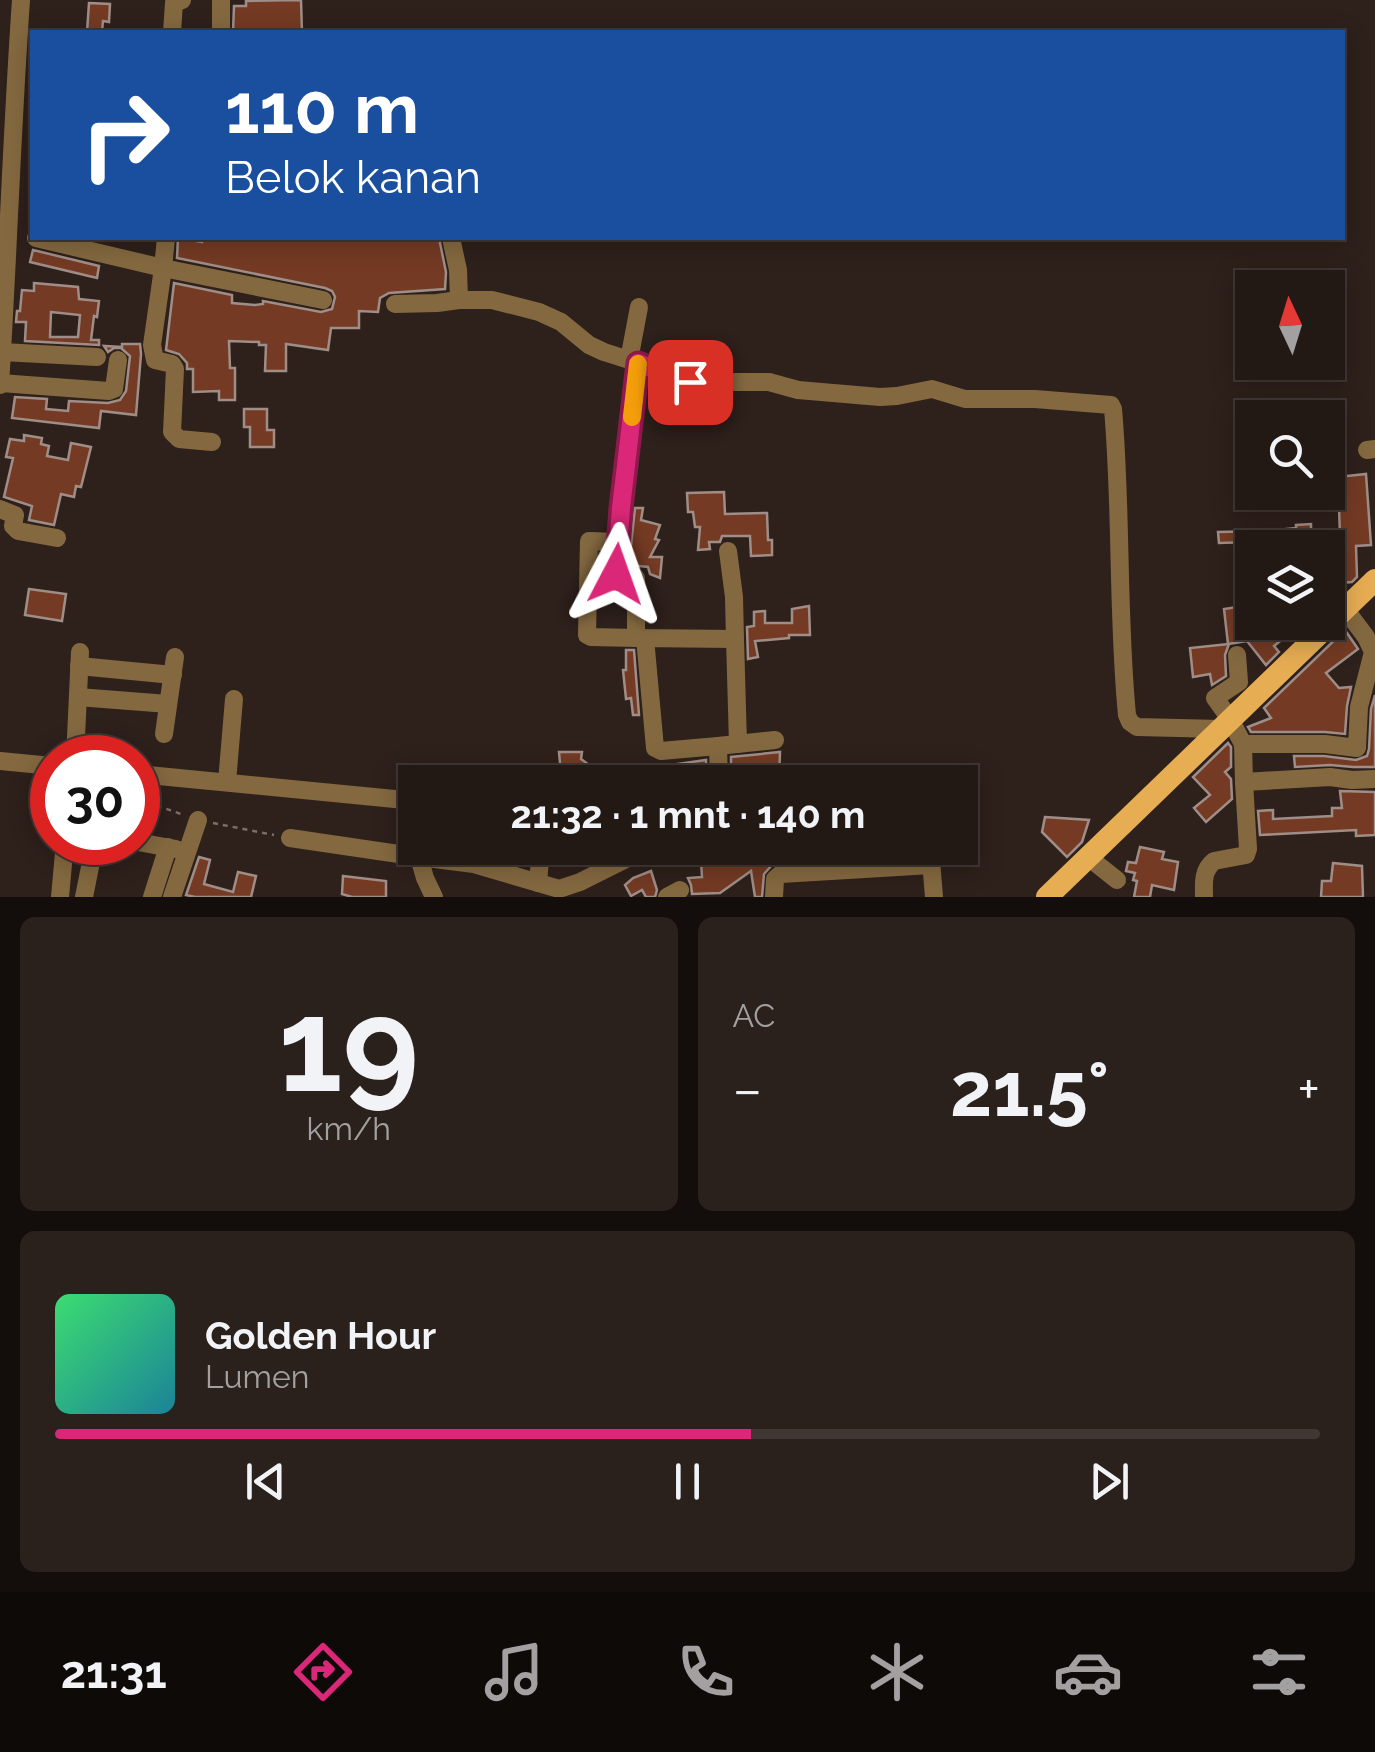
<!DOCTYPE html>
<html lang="id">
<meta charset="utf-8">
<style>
:root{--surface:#221814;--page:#2a211d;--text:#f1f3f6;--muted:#a2a0a0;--line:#3f3734;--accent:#db2777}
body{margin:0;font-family:Raleway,sans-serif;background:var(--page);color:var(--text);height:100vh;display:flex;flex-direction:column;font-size:38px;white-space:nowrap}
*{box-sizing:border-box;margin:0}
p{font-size:32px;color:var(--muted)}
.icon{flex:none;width:55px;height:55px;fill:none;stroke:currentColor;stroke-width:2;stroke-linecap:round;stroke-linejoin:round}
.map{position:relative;height:897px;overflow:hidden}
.details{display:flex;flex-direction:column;gap:20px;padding:20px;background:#130d0b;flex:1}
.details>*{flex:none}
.guide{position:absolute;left:30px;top:30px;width:1315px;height:210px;border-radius:0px;box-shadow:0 5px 25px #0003,0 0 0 2px var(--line);background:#1a4fa0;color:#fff;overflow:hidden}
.needle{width:65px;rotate:356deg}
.controls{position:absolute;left:1235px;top:270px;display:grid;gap:20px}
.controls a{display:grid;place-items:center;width:110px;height:110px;border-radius:0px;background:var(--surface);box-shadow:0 5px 25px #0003,0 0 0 2px var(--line);font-size:50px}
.speed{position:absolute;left:30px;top:735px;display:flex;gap:20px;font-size:50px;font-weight:700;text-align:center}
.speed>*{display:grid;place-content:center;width:130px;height:130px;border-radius:50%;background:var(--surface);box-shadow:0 5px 25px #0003,0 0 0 2px var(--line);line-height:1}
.speed .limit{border:15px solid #d22;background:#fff;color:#111}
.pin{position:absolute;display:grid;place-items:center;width:85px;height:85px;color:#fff;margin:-42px;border-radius:20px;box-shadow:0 5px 15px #0006}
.me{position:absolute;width:110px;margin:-55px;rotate:4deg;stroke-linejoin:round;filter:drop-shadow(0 0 8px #0008)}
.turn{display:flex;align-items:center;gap:35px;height:210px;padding:0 30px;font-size:45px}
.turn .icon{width:130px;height:130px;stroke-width:2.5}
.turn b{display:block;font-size:70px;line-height:85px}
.big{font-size:75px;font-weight:700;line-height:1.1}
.details .tile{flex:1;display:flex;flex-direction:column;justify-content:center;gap:15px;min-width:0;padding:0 35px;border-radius:15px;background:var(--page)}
.details .dial{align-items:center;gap:0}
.dial b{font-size:130px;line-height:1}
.song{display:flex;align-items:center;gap:30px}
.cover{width:120px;height:120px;border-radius:15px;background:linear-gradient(135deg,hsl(140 70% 55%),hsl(190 70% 35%))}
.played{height:10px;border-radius:5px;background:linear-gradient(90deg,var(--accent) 55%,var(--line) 55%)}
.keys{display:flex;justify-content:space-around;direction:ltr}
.heat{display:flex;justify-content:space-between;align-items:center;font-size:55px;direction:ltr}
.details .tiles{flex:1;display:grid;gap:20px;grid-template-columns:1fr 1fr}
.tile:last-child{grid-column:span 2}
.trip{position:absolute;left:398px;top:765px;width:580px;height:100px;border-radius:0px;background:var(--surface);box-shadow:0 5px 25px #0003,0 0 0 2px var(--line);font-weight:700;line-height:100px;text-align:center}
.tabs{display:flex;height:160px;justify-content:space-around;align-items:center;background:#0e0a08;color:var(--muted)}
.tabs .icon{width:70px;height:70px}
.tabs .active{color:var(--accent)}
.tabs b{font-size:45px;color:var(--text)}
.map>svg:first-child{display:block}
</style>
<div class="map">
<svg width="1375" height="897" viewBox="0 0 1375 897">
<rect width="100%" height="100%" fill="#2e201b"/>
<g fill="#743a23" stroke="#9f8e87" stroke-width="2.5" fill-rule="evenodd">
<polygon points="301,0 302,32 233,32 234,6 246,6 246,1"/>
<polygon points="89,3 110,4 109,22 103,21 102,32 87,32"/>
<polygon points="178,238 202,242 202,238 439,238 446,272 445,289 389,293 380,298 378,312 359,311 359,328 331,328 328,350 286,344 286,371 265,371 266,345 259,345 259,342 229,341 230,368 235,368 235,400 219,400 219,391 193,392 193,369 187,369 187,363 179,354 166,350 174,283 232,295 232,303 255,305 263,304 263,301 321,312 332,309 335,297 332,291 325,288 177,258"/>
<polygon points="33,250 99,266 97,278 30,262"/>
<path d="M34,283L78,287L79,299L99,301L97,317L94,316L91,340H99V345L25,341L26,322H16L17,311H20L22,290L34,291ZM51,312L80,315L78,337H50Z"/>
<polygon points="122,344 140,344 141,354 136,415 101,411 99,428 12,418 15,397 47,399 46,409 68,411 69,401 108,403 120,400 126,391 130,356 121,348 114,348 108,352 104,346 122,347"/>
<polygon points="244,409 267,409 267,430 274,430 274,447 250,447 250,427 244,427"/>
<polygon points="24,435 42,438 41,444 49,446 47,456 68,460 71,443 91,447 81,487 76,486 74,497 61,494 54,525 29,520 32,506 4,497 13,458 6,457 10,439 24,441"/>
<polygon points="1366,474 1371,545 1356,546 1357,577 1352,582 1339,583 1340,593 1337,596 1328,596 1328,548 1299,548 1298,543 1278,545 1279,548 1251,548 1251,542 1219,543 1218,532 1268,531 1296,528 1296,525 1311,524 1311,537 1340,535 1339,508 1330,508 1328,478"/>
<polygon points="724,492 725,514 767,513 768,540 772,540 772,555 751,556 750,536 722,536 720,542 709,542 710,549 698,550 700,527 695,527 693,512 688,512 687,493"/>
<polygon points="635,508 643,508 641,520 660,525 655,539 659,540 650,557 662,557 660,578 650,574 648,567 629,565"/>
<polygon points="29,589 66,594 62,621 25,615"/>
<polygon points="809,606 810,635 789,635 789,638 755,641 758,657 748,659 747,627 754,626 754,612 765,611 765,623 792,623 792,609"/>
<polygon points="1243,606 1252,618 1252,622 1304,622 1274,646 1279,652 1266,665 1247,641 1228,644 1224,609"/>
<polygon points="1345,630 1358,649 1326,673 1339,688 1351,687 1347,706 1345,734 1325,732 1251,732 1248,727 1271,718 1264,708"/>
<polygon points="1229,644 1225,655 1226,676 1212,685 1210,674 1193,677 1190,648"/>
<polygon points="626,650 634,650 639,715 633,715 631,698 626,699 623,670 626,670"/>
<polygon points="1375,695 1375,767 1353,767 1330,765 1295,767 1294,756 1324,756 1356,760 1367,756 1369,749 1371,709"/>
<polygon points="1228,743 1231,747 1231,767 1225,772 1231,779 1232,799 1206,822 1194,808 1210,795 1193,777"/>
<polygon points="559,752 582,752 581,759 612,782 580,782 561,774"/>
<polygon points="780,752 779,782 749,782 748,776 731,780 731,757"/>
<polygon points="706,760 707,782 645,782 642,769"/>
<polygon points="1340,791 1375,792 1375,835 1356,836 1356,830 1260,835 1258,811 1273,810 1273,819 1332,816 1332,808 1342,808"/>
<polygon points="1045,817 1089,820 1082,842 1067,857 1042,832"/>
<polygon points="1140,847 1164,852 1162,859 1178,862 1174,890 1152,885 1150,897 1134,897 1137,881 1133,880 1135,873 1126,871 1128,862 1136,863"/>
<polygon points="199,857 210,860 204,884 233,892 238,872 256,876 251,897 195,897 186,895"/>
<polygon points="716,858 716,863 753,858 753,861 772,865 764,874 762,897 755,897 751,871 720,893 692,894 691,885 688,878 702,877 701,860"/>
<polygon points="1333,863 1362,866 1363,897 1321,897 1322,881 1331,881"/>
<polygon points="651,871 657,890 655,897 646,897 642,890 631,896 625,885 633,878"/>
<polygon points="343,876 386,881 386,897 352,897 342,894"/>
</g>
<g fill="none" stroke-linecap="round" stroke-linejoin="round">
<g stroke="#7c6f6a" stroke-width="2.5" stroke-dasharray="5 5" stroke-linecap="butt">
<polyline points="138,799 181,814"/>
<polyline points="213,823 274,835"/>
</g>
<g stroke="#846940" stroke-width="18">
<polyline points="221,0 221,32"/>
<polyline points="172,32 174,3 182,0"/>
<polyline points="36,238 163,268 166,238"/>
<polyline points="451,238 458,270 459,300"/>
<path d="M395,304L437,303L459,300H492L539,312L561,322L589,345L604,352L648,366L671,377L690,382H769L798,390L880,397L897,396L932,389L965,399H1035L1111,405L1113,409C1122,511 1117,613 1127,715L1130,722L1137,727L1220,729"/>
<polyline points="2,352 97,357"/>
<polyline points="629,360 639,307"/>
<polyline points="638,363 616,571 619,576 636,578 636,638 735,639 734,597 728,551"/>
<polyline points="0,383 109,391 114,389 118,360"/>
<path d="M0,385C8,257 12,128 21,0"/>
<polyline points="212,442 179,439 172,432 175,369 172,364 155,360 152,345 163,268 323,300"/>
<polyline points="1367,450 1375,449"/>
<polyline points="0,509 15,515 13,526 18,531 57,538"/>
<polyline points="618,542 589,541 587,635 591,637 636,638"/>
<polyline points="645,638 655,748 661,751 718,746"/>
<polyline points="735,639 738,744"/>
<polyline points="1237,655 1239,682 1215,698 1230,719 1243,744 1325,744 1357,748 1359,707 1373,652 1366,637 1345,609"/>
<polyline points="79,666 173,675"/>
<polyline points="78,697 168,704"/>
<polyline points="164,734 175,657"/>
<polyline points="1243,744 1244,782 1330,777 1352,780 1375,779"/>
<polyline points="75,758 80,652"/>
<polyline points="0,761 52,766"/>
<polyline points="138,774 415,801"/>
<polyline points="227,782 234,699"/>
<polyline points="719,782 718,746 775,740"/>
<polyline points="290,838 419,857 425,878 434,897"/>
<polyline points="138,842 176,849"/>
<polyline points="930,848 934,897"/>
<polyline points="419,857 474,864 559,889 580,882 638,853 686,848"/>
<polyline points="1088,857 1117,880"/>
<polyline points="538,883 541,848"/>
<polyline points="60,897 65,842"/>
<polyline points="84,897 95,842"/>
<polyline points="152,897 168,847"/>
<polyline points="172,897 198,820"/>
<polyline points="667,897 680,890"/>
<polyline points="774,897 775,879 781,874 931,865"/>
<path d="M1204,897C1204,883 1202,871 1214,861L1246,855L1248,849L1244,782"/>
</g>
<polyline stroke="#e7ad53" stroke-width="22" points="1047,897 1375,580"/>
</g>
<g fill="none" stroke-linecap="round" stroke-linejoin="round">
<g stroke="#8e194d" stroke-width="25">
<polyline id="route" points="616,574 621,508 638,363 690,382"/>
</g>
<use href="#route" stroke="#db2777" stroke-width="18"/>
<polyline stroke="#f59e0b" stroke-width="18" points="632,417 638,364"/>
</g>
</svg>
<div class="controls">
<a><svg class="needle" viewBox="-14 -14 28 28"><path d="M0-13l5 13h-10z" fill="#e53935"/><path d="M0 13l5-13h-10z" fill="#a2a0a0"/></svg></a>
<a><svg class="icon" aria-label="search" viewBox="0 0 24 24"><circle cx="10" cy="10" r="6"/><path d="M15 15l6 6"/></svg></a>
<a><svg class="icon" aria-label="layers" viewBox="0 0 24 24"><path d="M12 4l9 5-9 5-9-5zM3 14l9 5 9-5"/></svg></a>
</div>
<div class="speed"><div class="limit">30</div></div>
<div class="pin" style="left:690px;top:382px;background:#d93025"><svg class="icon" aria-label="arrive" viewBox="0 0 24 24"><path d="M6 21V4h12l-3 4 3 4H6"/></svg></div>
<svg class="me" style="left:616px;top:574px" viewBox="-20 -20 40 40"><path d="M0-17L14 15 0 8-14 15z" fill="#db2777" stroke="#fff" stroke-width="4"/></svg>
<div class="trip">21:32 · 1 mnt · 140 m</div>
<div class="guide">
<div class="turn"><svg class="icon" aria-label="right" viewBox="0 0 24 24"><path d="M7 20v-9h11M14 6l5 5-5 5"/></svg><div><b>110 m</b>Belok kanan</div></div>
</div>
</div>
<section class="details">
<div class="tiles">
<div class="tile dial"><b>19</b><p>km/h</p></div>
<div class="tile"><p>AC</p>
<div class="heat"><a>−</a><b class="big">21.5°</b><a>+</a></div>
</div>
<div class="tile">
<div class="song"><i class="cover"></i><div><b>Golden Hour</b><p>Lumen</p></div></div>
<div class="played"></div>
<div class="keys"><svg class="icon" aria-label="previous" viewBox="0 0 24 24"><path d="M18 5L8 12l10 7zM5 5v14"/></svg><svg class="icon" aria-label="pause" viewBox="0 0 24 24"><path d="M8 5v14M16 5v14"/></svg><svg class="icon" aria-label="next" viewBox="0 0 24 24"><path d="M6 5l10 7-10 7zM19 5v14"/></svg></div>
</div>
</div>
</section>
<nav class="tabs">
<b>21:31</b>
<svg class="icon active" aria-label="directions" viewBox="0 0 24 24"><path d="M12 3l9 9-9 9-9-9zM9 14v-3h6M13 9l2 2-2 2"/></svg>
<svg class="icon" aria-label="music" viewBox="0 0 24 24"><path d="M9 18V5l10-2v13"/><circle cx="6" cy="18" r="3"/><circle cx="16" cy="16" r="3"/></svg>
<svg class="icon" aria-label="phone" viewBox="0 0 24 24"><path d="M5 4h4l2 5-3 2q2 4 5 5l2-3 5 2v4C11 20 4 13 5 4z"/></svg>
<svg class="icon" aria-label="climate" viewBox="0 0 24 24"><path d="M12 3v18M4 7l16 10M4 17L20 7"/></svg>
<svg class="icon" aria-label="car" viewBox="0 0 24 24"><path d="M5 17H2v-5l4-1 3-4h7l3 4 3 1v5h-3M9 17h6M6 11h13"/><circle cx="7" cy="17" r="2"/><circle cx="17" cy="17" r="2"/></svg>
<svg class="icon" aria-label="filters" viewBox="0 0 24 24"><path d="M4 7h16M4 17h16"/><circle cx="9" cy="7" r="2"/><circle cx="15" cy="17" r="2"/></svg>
</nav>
